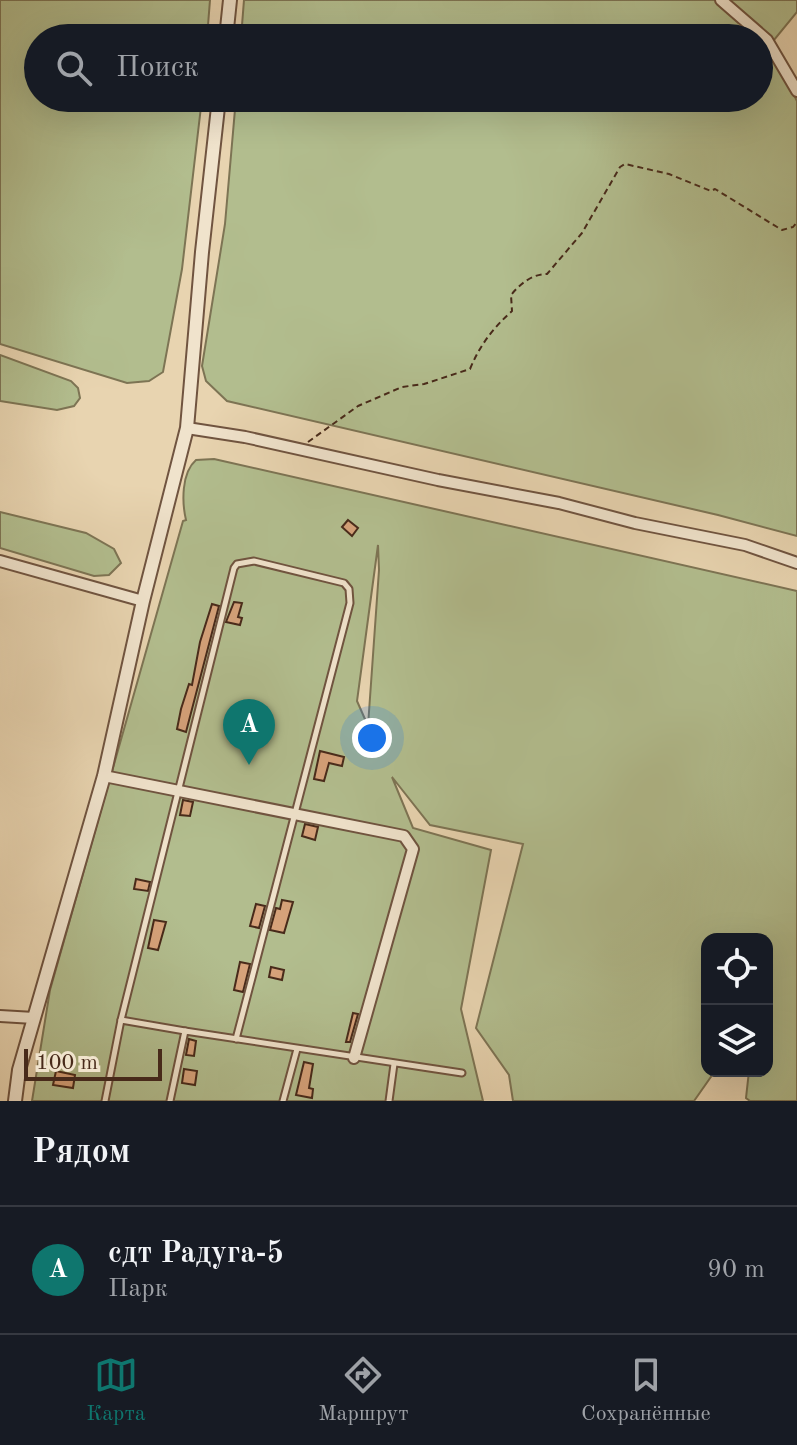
<!DOCTYPE html>
<html lang="ru">
<meta charset="utf-8">
<style>
body{margin:0;font-family:"Old Standard TT",serif;background:#20242c;color:#f1f3f6}
.controls{position:absolute;right:24px;bottom:24px;display:grid;overflow:hidden;border-radius:16px;box-shadow:0 8px 32px #0002}
.controls button{width:72px;height:72px;display:grid;place-items:center;padding:0;border:0;border-bottom:2px solid #363941;background:#171b24;color:#f1f3f6;font:40px sans-serif}
.scale{position:absolute;left:24px;bottom:20px;width:138px;box-sizing:border-box;padding-left:8px;border:4px solid #482a1a;border-top:0;font-size:22px;line-height:28px;white-space:nowrap;color:#482a1a;-webkit-text-stroke:6px #f0e3cc;paint-order:stroke}
.you{position:absolute;left:372px;top:738px;width:28px;height:28px;margin:-20px;border:6px solid #fff;border-radius:50%;background:#1a73e8;box-shadow:0 0 0 12px #1a73e833}
.badge{display:grid;place-items:center;width:52px;height:52px;border-radius:50%;background:#0f766e;color:#fff;font-size:26px;font-weight:700}
.pin{position:absolute;translate:-50% -66px;filter:drop-shadow(0 2px 4px #0008)}
.pin::after{content:'';position:absolute;top:42px;width:28px;height:24px;background:inherit;clip-path:polygon(0 0,100% 0,50% 100%)}
.list{margin:0;padding:0;list-style:none}
h2{display:flex;justify-content:space-between;align-items:center;height:104px;margin:0;padding:0 32px;font-size:34px}
h2 small{font-size:26px;font-weight:400;color:#9ea1a6}
.list li{display:grid;grid-template-columns:52px 1fr auto;gap:24px;align-items:center;box-sizing:border-box;height:128px;padding:0 32px;border-top:2px solid #363941}
.list b{display:block;font-size:30px;white-space:nowrap}
.list p{margin:0;font-size:26px;white-space:nowrap;color:#9ea1a6}
.list em{font-size:26px;font-style:normal;color:#9ea1a6}
.icon{flex:none;width:44px;height:44px;fill:none;stroke:currentColor;stroke-width:2;stroke-linecap:round;stroke-linejoin:round}
.map{position:relative;flex:none;width:797px;height:1101px;overflow:hidden}
.search{position:absolute;background:#171b24;box-shadow:0 8px 32px #0002;left:24px;right:24px;top:24px;height:88px;display:flex;align-items:center;gap:20px;box-sizing:border-box;padding:0 28px;border-radius:44px;color:#9ea1a6;font-size:30px}
.sheet{height:232px;background:#171b24}
nav{display:flex;justify-content:space-around;align-items:center;box-sizing:border-box;height:112px;border-top:2px solid #363941;background:#171b24;font-size:22px;color:#9ea1a6}
nav a{display:grid;justify-items:center;gap:4px}
nav .on{color:#0f766e}
.map>svg:first-child{display:block}
.green{fill:#b2bd8e;stroke:#7d7454;stroke-width:2;fill-rule:evenodd}
.building{fill:#d6a27a;stroke:#482a1a;stroke-width:2}
.lines{fill:none;stroke-linecap:round;stroke-linejoin:round}
.service-casing{stroke:#705440;stroke-width:9}
.minor-casing{stroke:#705440;stroke-width:14}
.tertiary-casing{stroke:#705440;stroke-width:16}
.path{stroke:#482a1a;stroke-width:2;stroke-dasharray:6 4;stroke-linecap:butt}
.service{stroke:#f0e3cc;stroke-width:5}
.minor{stroke:#f0e3cc;stroke-width:10}
.tertiary{stroke:#f0e3cc;stroke-width:12}
</style>
<div class="map">
<svg width="797" height="1101" viewBox="0 0 797 1101">
<rect width="100%" height="100%" fill="#e8d4b0"/>
<filter id="stains"><feTurbulence type="fractalNoise" baseFrequency=".0025" numOctaves="4"/><feColorMatrix values="0 0 0 0 .2 0 0 0 0 .09 0 0 0 0 .02 0 0 0 .5 -.17"/></filter>
<radialGradient id="worn" r=".72"><stop offset=".6" stop-color="#630" stop-opacity="0"/><stop offset="1" stop-color="#630" stop-opacity=".3"/></radialGradient>
<g class="green">
<path d="M0,0H210L207,38H38V98H202L182,269L163,372L149,381L127,383L0,344Z"/>
<path d="M244,0H797V12L760,57C781,59 788,83 797,101V536L718,515L227,401L206,381L202,366L225,224L236,98H759V38H241Z"/>
<path d="M0,355L71,381L78,388L80,398L74,406L57,410L0,401Z"/>
<path d="M214,459L797,591V1101H750L746,1098L749,1071H767V939H707V1071H715L694,1101H513L509,1075L476,1028L523,844L430,825L392,777L413,828L491,850L461,1009L483,1101H32L50,990L183,521L186,520C182,503 181,473 196,460ZM378,545L379,570L368,726L357,701Z"/>
<path d="M0,512L86,533L114,549L121,563L109,575L94,576L0,548Z"/>
</g>
<g class="building">
<path d="M348,520L358,528L352,536L342,527Z"/>
<path d="M234,602L242,603L238,617L242,618L240,625L226,622Z"/>
<path d="M212,604L219,606L186,732L177,729L181,709L189,684L192,685L200,642Z"/>
<path d="M320,751L344,757L342,766L329,763L324,781L314,779Z"/>
<path d="M183,800L193,802L190,816L180,815Z"/>
<path d="M305,824L318,827L315,840L302,836Z"/>
<path d="M136,879L150,882L148,891L134,889Z"/>
<path d="M282,900L293,902L284,933L270,930L276,908L280,909Z"/>
<path d="M256,904L265,906L259,928L250,926Z"/>
<path d="M154,920L166,922L158,950L148,948Z"/>
<path d="M240,962L250,964L243,992L234,990Z"/>
<path d="M271,967L284,970L282,980L269,977Z"/>
<path d="M353,1013L358,1014L350,1042H346Z"/>
<path d="M189,1039L196,1041L194,1056L186,1055Z"/>
<path d="M304,1062L313,1064L309,1088L313,1089L312,1098L296,1095Z"/>
<path d="M184,1069L197,1071L195,1085L182,1083Z"/>
<path d="M56,1071L75,1075L73,1088L53,1085Z"/>
</g>
<g class="lines">
<defs>
<g id="service">
<path d="M121,1020L185,1031"/>
<path d="M105,1101L121,1020L234,568L237,564L254,561L344,583L349,589L350,603L236,1039"/>
<path d="M170,1101L185,1031L462,1073"/>
<path d="M283,1101L297,1049"/>
<path d="M389,1101L394,1064"/>
</g>
<g id="minor">
<path d="M721,0L767,40L797,91"/>
<path d="M187,428L245,437L438,480L559,503L635,523L745,545L797,563"/>
<path d="M0,561L143,601"/>
<path d="M104,776L404,836L413,849L354,1058"/>
<path d="M0,1016L34,1018"/>
</g>
<g id="tertiary">
<path d="M226,38L230,0"/>
<path d="M15,1101L19,1070L104,776L143,601L187,428L202,252L219,98"/>
</g>
</defs>
<use href="#service" class="service-casing"/>
<use href="#minor" class="minor-casing"/>
<use href="#tertiary" class="tertiary-casing"/>
<path class="path" d="M308,442L358,406L402,387L424,384L470,369C480,345 493,328 512,311L511,295C520,284 532,274 547,274L582,233L620,167L625,164L669,174L711,191L715,189L782,230L793,227L797,222"/>
<use href="#service" class="service"/>
<use href="#minor" class="minor"/>
<use href="#tertiary" class="tertiary"/>
</g>
<rect width="100%" height="100%" filter="url(#stains)"/>
<rect width="100%" height="100%" fill="url(#worn)"/>
</svg>
<div class="controls">
<button><svg class="icon" aria-label="locate" viewBox="0 0 24 24"><circle cx="12" cy="12" r="6"/><path d="M12 2v4M12 18v4M2 12h4M18 12h4"/></svg></button>
<button><svg class="icon" aria-label="layers" viewBox="0 0 24 24"><path d="M12 4l9 5-9 5-9-5zM3 14l9 5 9-5"/></svg></button>
</div>
<div class="scale">100 m</div>
<div class="you"></div>
<div class="pin badge" style="left:249px;top:765px">A</div>
<div class="search"><svg class="icon" aria-label="search" viewBox="0 0 24 24"><circle cx="10" cy="10" r="6"/><path d="M15 15l6 6"/></svg>Поиск</div>
</div>
<section class="sheet">
<h2>Рядом<small></small></h2>
<ul class="list">
<li><span class="badge">A</span><div><b>сдт Радуга-5</b><p>Парк</p></div><em>90 m</em></li>
</ul>
</section>
<nav>
<a class="on"><svg class="icon" aria-label="map" viewBox="0 0 24 24"><path d="M3 6l6-2 6 2 6-2v14l-6 2-6-2-6 2zM9 4v14M15 6v14"/></svg>Карта</a>
<a><svg class="icon" aria-label="directions" viewBox="0 0 24 24"><path d="M12 3l9 9-9 9-9-9zM9 14v-3h6M13 9l2 2-2 2"/></svg>Маршрут</a>
<a><svg class="icon" aria-label="saved" viewBox="0 0 24 24"><path d="M7 4h10v16l-5-4-5 4z"/></svg>Сохранённые</a>
</nav>
